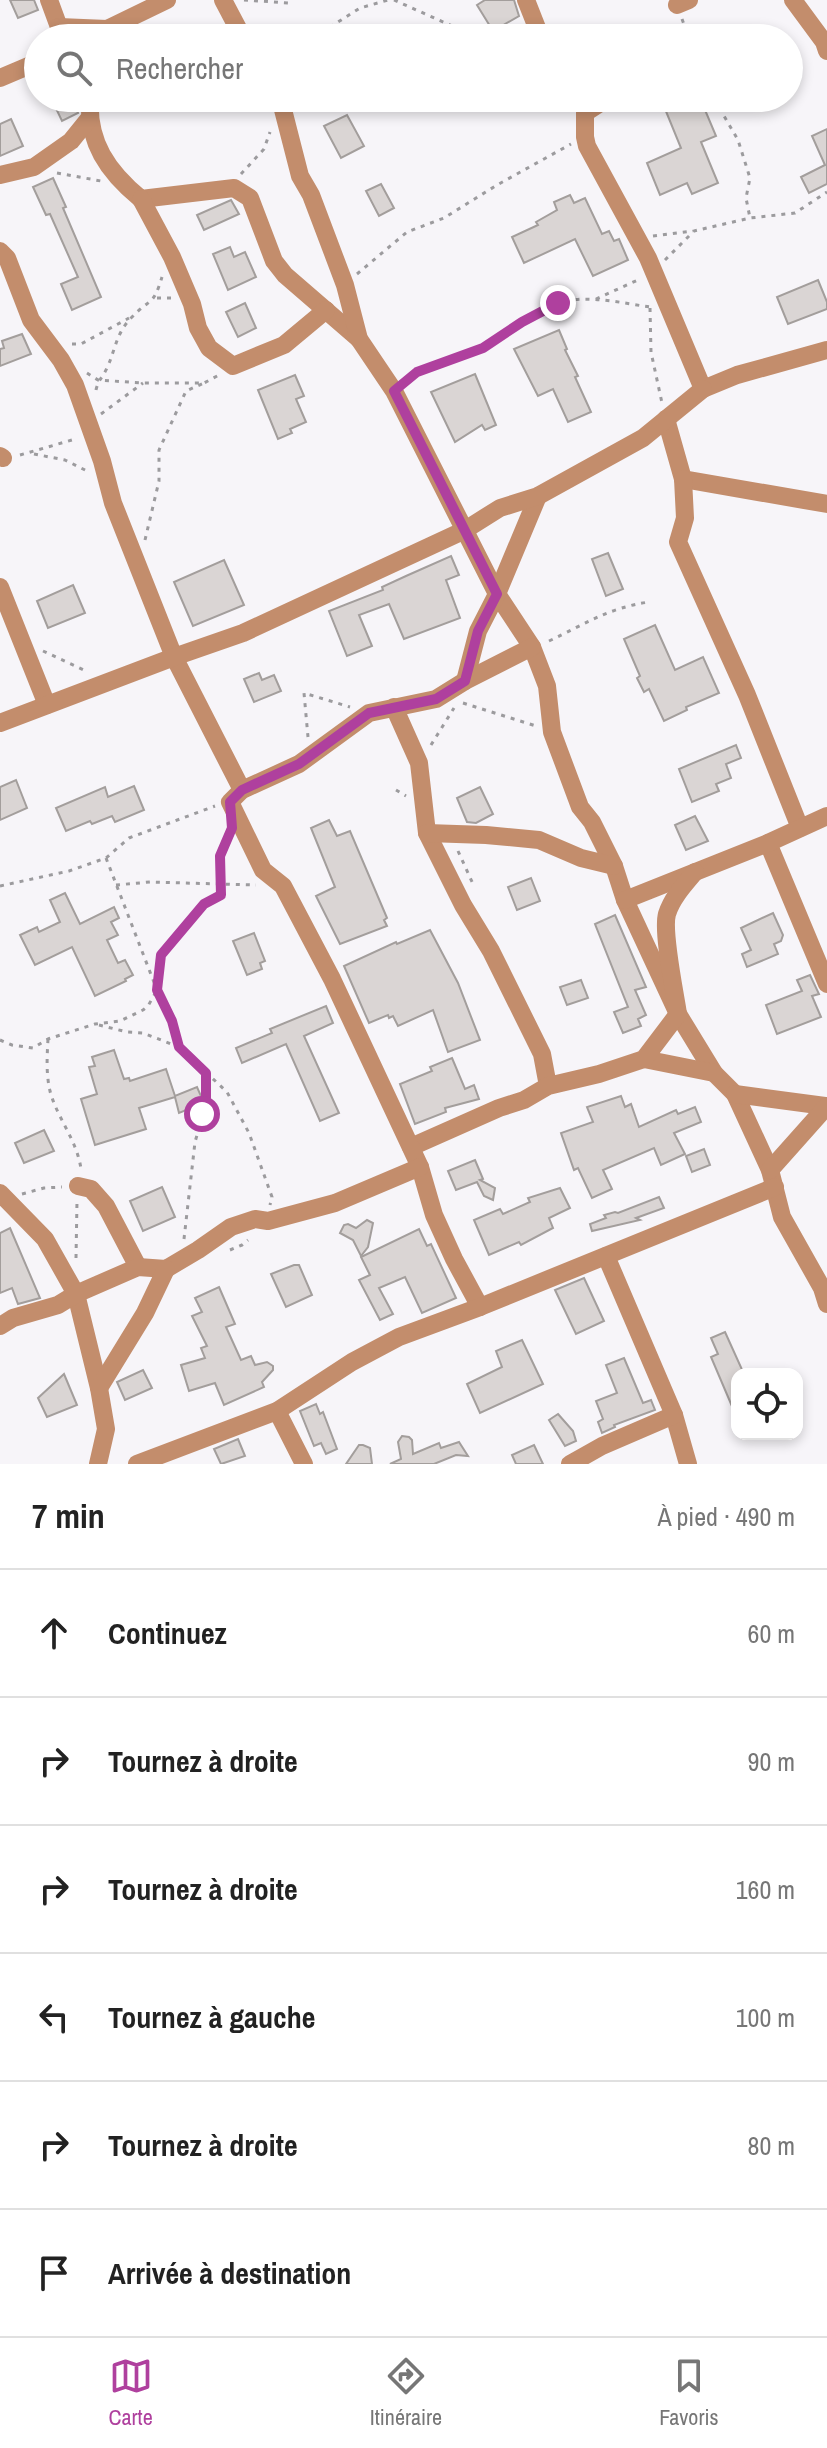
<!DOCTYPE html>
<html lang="fr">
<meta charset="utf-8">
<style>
body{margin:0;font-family:"Archivo Narrow",sans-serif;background:#f6f6f6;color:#222}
.controls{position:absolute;right:24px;bottom:24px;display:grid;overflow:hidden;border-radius:16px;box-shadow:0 4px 12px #0003}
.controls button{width:72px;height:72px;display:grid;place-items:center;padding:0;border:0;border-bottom:2px solid #e0e0e0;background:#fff;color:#222;font:40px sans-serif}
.stop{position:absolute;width:24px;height:24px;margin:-18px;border:6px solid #af409e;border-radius:50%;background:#fff}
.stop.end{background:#af409e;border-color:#fff;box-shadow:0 2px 8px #0008}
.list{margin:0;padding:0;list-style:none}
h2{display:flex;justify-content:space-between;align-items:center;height:104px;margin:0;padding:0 32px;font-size:34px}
h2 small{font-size:26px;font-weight:400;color:#767676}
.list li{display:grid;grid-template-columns:52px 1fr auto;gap:24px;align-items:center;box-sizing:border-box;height:128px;padding:0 32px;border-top:2px solid #e0e0e0}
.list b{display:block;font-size:30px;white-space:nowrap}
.list em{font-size:26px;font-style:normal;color:#767676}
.icon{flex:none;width:44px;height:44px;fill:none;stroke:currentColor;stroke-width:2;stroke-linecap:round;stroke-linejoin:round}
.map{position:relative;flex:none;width:827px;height:1464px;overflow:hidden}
.search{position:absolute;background:#fff;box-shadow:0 4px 12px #0003;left:24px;right:24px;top:24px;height:88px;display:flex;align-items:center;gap:20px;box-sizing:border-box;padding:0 28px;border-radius:44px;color:#767676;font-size:30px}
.sheet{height:872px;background:#fff}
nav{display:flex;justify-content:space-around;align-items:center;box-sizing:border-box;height:112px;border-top:2px solid #e0e0e0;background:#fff;font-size:22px;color:#767676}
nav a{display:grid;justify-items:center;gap:4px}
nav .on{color:#af409e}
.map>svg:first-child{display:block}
.building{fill:#dad5d4;stroke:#a39e9c;stroke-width:2}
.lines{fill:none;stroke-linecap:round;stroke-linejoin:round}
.path{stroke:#9c9b9e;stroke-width:3;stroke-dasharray:4 6;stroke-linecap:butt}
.minor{stroke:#c38d6c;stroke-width:18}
.route{stroke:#af409e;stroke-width:10}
</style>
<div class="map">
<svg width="827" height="1464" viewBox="0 0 827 1464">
<rect width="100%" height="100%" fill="#f7f5f9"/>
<g class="building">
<path d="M10,0H34L38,10L18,18Z"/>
<path d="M485,0H514L519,16L493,31L477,5Z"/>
<path d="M51,98H74L78,113L62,121Z"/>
<path d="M678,98H700L716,136L701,142L718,183L692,194L687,183L660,195L647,163L681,148L663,104Z"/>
<path d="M347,115L364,146L341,158L324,126Z"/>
<path d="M11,119L23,146L0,156V124Z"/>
<path d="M827,129V184L809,193L801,177L825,165L812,136Z"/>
<path d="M53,178L66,207L63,208L101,297L72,310L61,284L78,277L50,214L46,215L33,187Z"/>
<path d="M381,184L394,208L379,216L366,191Z"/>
<path d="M570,195L574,203L585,198L602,234L609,231L614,241L619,239L628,260L593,276L575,239L524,263L512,237L538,225L536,222L557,210L554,202Z"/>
<path d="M231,200L239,214L204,230L197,215Z"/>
<path d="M230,247L234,257L245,252L256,277L228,290L213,254Z"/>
<path d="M818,280L827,302V309L788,324L777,297Z"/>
<path d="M245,303L256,328L238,337L226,312Z"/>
<path d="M559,330L567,349L565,350L578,376L575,377L591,412L568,422L553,389L538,396L514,349Z"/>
<path d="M22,334L31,354L0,366V349L4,348L2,341Z"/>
<path d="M475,374L496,425L485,430L482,425L455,442L431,392Z"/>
<path d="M295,375L304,396L296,399L306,422L290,429L292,433L278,439L258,390Z"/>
<path d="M608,553L623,589L606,596L592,559Z"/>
<path d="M451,556L459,575L446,580L460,618L404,639L389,604L359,615L372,646L347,656L329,611L383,590L382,587L406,576Z"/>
<path d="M224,560L244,605L193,626L174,582Z"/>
<path d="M73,585L85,613L48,628L37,601Z"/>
<path d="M655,625L675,670L703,657L719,693L686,707L687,710L664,721L649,689L644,692L637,678L640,676L624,639Z"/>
<path d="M259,673L262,680L274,675L281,691L254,702L244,679Z"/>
<path d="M736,745L741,758L726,764L731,778L716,784L719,791L692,802L679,769Z"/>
<path d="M16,780L27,808L0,820V787Z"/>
<path d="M134,786L144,810L115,822L112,816L92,824L90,821L66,831L56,808L105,787L108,797Z"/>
<path d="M480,787L493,814L476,823L467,822L457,798Z"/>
<path d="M695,816L708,841L686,850L675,825Z"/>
<path d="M329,820L337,836L350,831L387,918L384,920L387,926L340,944L316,896L335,887L311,828Z"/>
<path d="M531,878L540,901L517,910L508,887Z"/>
<path d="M65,893L80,924L114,907L119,918L111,922L118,935L107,940L118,963L125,960L133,975L125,979L126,981L95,996L72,947L35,965L20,935L37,927L39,932L60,922L50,900Z"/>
<path d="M773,913L783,935L781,941L774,944L778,954L747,967L742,954L751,950L741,928Z"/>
<path d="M615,915L646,987L635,990L646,1015L638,1019L641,1026L623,1033L614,1012L628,1007L595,924Z"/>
<path d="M430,930L458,983L480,1040L448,1052L433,1010L398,1026L393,1016L389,1018L388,1015L369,1023L344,966L396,942L397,944Z"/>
<path d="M254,933L265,961L260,963L262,969L247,975L233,941Z"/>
<path d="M810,975L819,994L812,996L821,1017L777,1034L766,1005L802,991L797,980Z"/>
<path d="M581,980L588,998L567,1005L560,987Z"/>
<path d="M326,1006L333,1023L304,1036L339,1113L320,1121L286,1044L242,1063L236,1048L272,1033L270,1029Z"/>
<path d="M114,1050L124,1079L129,1078L130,1081L166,1069L175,1096L197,1087L204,1103L179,1113L175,1097L139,1108L146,1129L95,1145L81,1099L97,1094L89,1067L95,1066L92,1057Z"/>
<path d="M452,1058L465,1089L474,1085L479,1099L445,1108L446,1112L415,1124L400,1084L432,1071L430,1067Z"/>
<path d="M621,1096L625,1107L631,1104L639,1127L676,1110L678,1114L695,1107L701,1122L674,1133L685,1154L661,1165L654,1148L603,1170L612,1189L592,1198L578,1168L574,1170L561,1133L593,1122L587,1107Z"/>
<path d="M44,1130L54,1151L24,1163L15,1143Z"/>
<path d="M704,1149L710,1165L692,1172L686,1156Z"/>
<path d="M475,1160L483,1179L480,1180L495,1188L493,1200L484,1196L477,1182L456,1190L448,1171Z"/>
<path d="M162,1187L175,1217L143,1231L130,1201Z"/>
<path d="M560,1188L570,1208L549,1218L553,1228L521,1245L519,1242L489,1255L474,1220L500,1209L503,1214L530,1202L528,1198Z"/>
<path d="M659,1197L664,1208L636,1218L640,1220L592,1231L590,1224L606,1218L604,1215L615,1212L618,1213Z"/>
<path d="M367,1220L373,1223L368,1247L361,1256L353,1240L340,1233L344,1225L348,1224L356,1228Z"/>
<path d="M10,1228L40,1298L18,1304L12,1288L0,1293V1233Z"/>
<path d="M419,1229L427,1246L431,1244L456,1298L422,1313L405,1277L379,1288L393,1314L380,1320L359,1280L370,1275L361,1257Z"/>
<path d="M294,1265H299L312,1295L286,1307L271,1274Z"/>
<path d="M584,1278L604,1321L576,1334L555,1290Z"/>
<path d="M219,1287L235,1324L226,1327L241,1360L251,1356L255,1365L267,1362L273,1366V1370L262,1382L264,1387L224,1405L215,1383L189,1391L181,1365L205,1358L201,1348L207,1346L192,1316L202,1312L195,1298Z"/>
<path d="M725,1332L744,1374H737V1418L711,1357L718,1354L711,1338Z"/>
<path d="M522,1340L543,1384L480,1413L467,1384L502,1367L496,1351Z"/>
<path d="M624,1358L643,1403L651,1400L655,1410L614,1425L615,1427L602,1433L598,1422L603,1419L596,1401L617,1393L606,1365Z"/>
<path d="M143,1370L152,1388L125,1400L117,1382Z"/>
<path d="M64,1374L77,1405L47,1417L38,1398Z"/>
<path d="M316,1404L320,1414L323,1412L337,1449L326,1454L321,1443L314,1446L300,1411Z"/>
<path d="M558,1414L573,1431L576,1441L565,1446L549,1420Z"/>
<path d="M402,1436L409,1437L412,1440L413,1454L439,1443L441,1448L459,1442L468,1456L456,1455L434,1464H390L401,1459L398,1442Z"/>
<path d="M238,1439L245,1456L221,1464L214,1449Z"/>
<path d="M359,1445H363L370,1448L372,1464H346Z"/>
<path d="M534,1445L543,1464H516L512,1455Z"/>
</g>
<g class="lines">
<g class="path">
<path d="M244,0L289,3"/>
<path d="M394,0L479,38"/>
<path d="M682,19L689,38"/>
<path d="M313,38L360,8L388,0"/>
<path d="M674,38L683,24"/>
<path d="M717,98L724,116L738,140L750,178L746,198L750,218"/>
<path d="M57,173L101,181"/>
<path d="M241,174L264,149L270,132"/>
<path d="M653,236L693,231"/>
<path d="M665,260L694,231L750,218L795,213L827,192"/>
<path d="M357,274L407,232L444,218L497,185L571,144"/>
<path d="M157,298H173"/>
<path d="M596,299L640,279"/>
<path d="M650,308L651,352L662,403"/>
<path d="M72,344H81L129,318"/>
<path d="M87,373L98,380L143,383H204L219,375"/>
<path d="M406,381C429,362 460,361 485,348C509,334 531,311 558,303C587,294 621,303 650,307"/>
<path d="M96,390C98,380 103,377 107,368C116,348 116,333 132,317C151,297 153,307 162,277"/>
<path d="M101,414L143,383"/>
<path d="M34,454L65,460L87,471"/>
<path d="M20,455L72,440L76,436"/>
<path d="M145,540L159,481V450L186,391L204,383"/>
<path d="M549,641C585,624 608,608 649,602"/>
<path d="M43,651L86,671"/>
<path d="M463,703L536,726"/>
<path d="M308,737L304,693L350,707"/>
<path d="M431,745L454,708"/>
<path d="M396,790L406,796"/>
<path d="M458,851L473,884"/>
<path d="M106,858L157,990L172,1021L179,1047"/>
<path d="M116,885L150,882L256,885"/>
<path d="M0,886L69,871L106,858L129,838L215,806"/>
<path d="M99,1025L127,1032L143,1033L179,1047L227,1092L249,1133L272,1197L270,1205"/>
<path d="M48,1039C47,1057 46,1074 50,1091C57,1118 77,1140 81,1169"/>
<path d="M0,1040L12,1045L33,1048L48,1039L95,1024L120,1021L143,1010L148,1006L157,990L161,955L204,904L221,895L220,856L227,838"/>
<path d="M22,1194L44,1188L62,1187"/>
<path d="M184,1239L195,1142L206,1104V1073"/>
<path d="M230,1250L242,1245L248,1240"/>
<path d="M76,1258L77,1201"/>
</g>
<g class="minor">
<path d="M49,0L63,38"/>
<path d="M223,0L243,38"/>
<path d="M526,0L541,38"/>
<path d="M793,0L824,42L827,51"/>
<path d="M677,5L689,0"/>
<path d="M59,27L107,29L167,0"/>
<path d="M0,78L33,64L38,60"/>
<path d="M90,98C87,142 108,172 141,199L234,188L250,198L274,261L285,275L359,339"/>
<path d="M280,98L300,176L311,195L345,285L359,339L394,391L497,594L532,647L547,686L552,732L580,807L592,822L614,866L625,900L678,1014L714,1073L735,1094L770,1170L782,1217L822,1288L827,1304"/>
<path d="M608,98L585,113V137L587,146L648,258L703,389L737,375L827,350"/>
<path d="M0,175L34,167L71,141L88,120"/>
<path d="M141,199L172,257L192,304L198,328L209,348L233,366L284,345L326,310"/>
<path d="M0,251L7,258L31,320L61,360L75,385L102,461L113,503L174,657L242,790"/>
<path d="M666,419L683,479L827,504"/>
<path d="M0,456L3,458"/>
<path d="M683,479L685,518L678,542L747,695L800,828"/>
<path d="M0,587L47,705"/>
<path d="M465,681L478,631L497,594L538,496"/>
<path d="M394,707L419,763L427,833L463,905L491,951L542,1054L548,1086"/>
<path d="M0,723L174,657L243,633L465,530L500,508L538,496L643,438L703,389"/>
<path d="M427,833L486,835L539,840L581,858L614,866"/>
<path d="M768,843L827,984"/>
<path d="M625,900L768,843L827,816"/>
<path d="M644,1059L714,1073"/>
<path d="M735,1094L825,1106"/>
<path d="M411,1147L499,1108L524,1100L548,1086L599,1074L644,1059L678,1014C675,993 662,932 667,914C672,898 684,885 695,872"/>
<path d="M770,1170L827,1106"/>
<path d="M78,1186L91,1189L106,1206L138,1267"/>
<path d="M0,1193L45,1239L76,1294L99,1388L106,1429L98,1464"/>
<path d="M606,1256L674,1415L688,1464"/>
<path d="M480,1307L454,1259L434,1215L420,1167L332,979L283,886L263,870L230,802L242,790L299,764L369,713L436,699L465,681L532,647"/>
<path d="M0,1326L13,1318L58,1305L76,1294L138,1267L166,1269L198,1250L231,1227L255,1219L268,1221L335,1203L420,1167"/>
<path d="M99,1388L145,1313L166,1269"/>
<path d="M277,1411L304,1464"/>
<path d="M137,1464L277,1411L352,1362L399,1337L480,1307L775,1187"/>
<path d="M570,1464L602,1446L674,1415"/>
</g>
</g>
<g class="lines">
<path class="route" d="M202,1114L206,1104V1073L179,1047L172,1021L157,990L161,955L204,904L221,895L220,856L232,828L230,802L242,790L299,764L369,713L436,699L465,681L478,631L497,594L394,391L417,372L483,348L522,322L558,303"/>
</g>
</svg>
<div class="controls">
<button><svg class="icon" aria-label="locate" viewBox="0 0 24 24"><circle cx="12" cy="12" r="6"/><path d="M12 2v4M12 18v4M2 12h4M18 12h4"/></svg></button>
</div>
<div class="stop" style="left:202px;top:1114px"></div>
<div class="stop end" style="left:558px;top:303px"></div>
<div class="search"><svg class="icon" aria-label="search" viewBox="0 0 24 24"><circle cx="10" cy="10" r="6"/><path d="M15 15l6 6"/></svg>Rechercher</div>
</div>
<section class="sheet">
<h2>7 min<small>À pied · 490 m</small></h2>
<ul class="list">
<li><svg class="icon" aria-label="ahead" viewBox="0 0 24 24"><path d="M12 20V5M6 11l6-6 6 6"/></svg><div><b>Continuez</b></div><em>60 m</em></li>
<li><svg class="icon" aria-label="right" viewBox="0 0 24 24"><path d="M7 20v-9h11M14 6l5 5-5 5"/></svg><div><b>Tournez à droite</b></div><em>90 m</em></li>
<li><svg class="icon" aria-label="right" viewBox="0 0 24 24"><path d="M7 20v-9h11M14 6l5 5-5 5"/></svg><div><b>Tournez à droite</b></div><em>160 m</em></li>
<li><svg class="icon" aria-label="left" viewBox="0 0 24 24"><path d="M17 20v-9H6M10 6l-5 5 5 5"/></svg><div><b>Tournez à gauche</b></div><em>100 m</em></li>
<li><svg class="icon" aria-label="right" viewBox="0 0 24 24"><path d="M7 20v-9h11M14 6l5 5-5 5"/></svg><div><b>Tournez à droite</b></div><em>80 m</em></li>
<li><svg class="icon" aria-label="arrive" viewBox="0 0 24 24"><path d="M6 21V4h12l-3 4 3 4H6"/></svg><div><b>Arrivée à destination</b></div></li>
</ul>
</section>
<nav>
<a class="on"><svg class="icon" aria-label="map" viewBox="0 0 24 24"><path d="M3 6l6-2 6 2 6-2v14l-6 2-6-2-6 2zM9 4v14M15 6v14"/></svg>Carte</a>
<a><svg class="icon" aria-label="directions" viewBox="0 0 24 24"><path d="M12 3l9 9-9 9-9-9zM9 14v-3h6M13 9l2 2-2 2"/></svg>Itinéraire</a>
<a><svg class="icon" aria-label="saved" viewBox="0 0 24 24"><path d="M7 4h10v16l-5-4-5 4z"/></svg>Favoris</a>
</nav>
